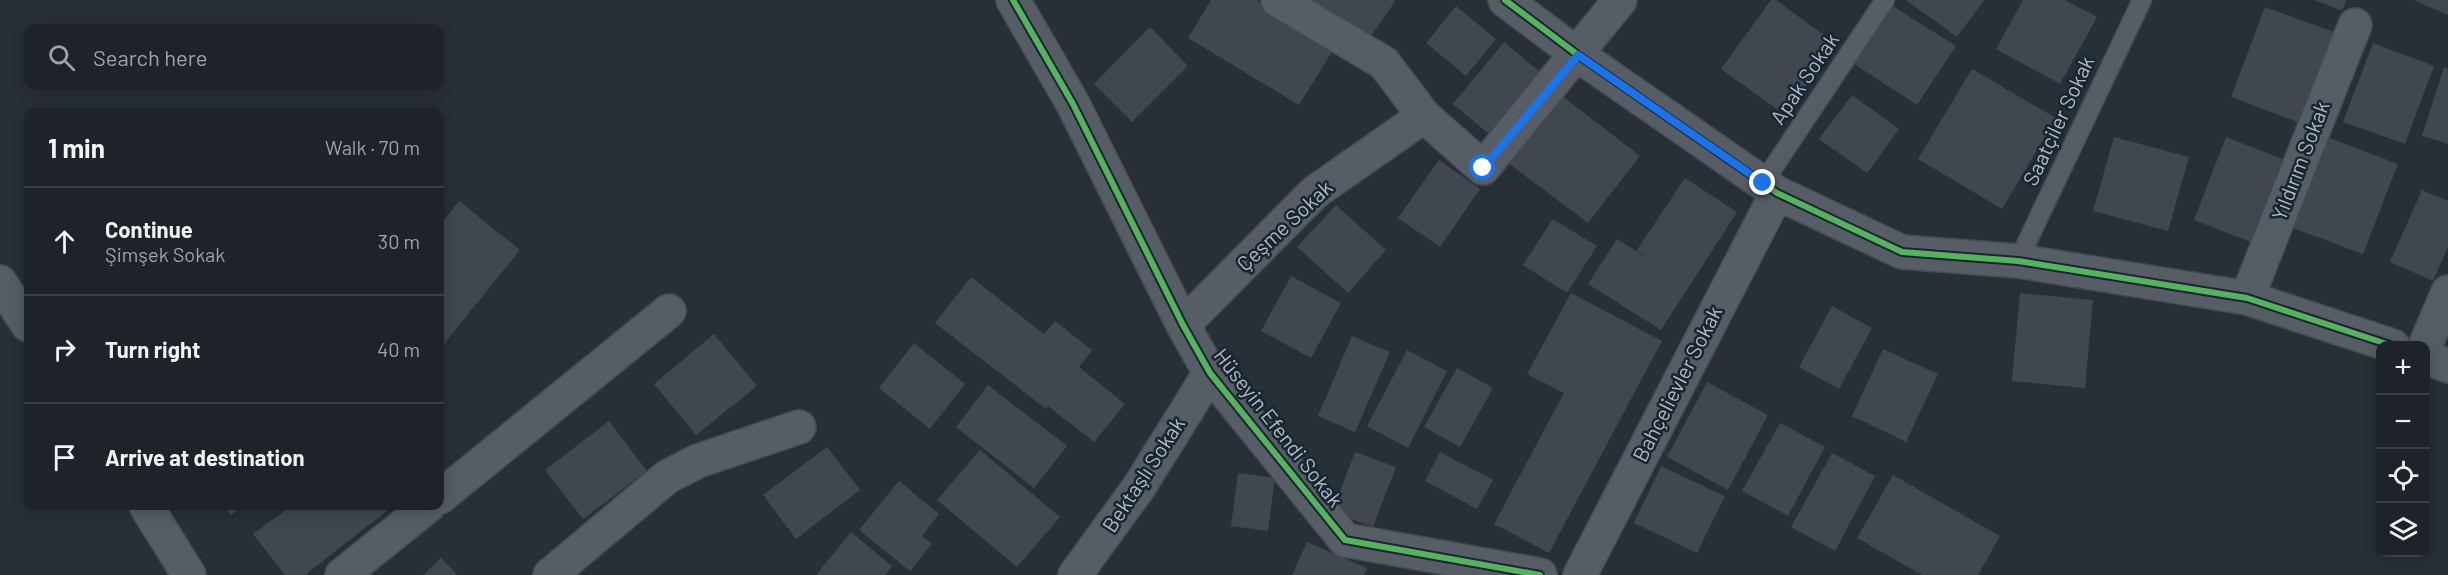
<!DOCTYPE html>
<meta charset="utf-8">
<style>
body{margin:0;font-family:Barlow,sans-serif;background:#2a2f35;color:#f1f3f6}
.controls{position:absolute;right:18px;bottom:18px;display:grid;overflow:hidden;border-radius:12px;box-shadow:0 3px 15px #0003}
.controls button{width:54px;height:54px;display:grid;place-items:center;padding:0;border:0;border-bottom:2px solid #3b4046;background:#1d2329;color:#f1f3f6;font:30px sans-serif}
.stop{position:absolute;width:18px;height:18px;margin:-14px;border:4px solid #1a73e8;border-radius:50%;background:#fff}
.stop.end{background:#1a73e8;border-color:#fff;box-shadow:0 2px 6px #0008}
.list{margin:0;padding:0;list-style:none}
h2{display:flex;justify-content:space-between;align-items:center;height:78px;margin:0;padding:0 24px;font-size:26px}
h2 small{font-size:20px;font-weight:400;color:#a0a4a8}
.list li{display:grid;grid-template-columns:39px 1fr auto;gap:18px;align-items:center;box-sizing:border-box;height:108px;padding:0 24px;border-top:2px solid #3b4046}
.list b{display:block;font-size:22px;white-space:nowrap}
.list p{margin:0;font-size:20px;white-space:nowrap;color:#a0a4a8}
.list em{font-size:20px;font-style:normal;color:#a0a4a8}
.icon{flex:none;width:33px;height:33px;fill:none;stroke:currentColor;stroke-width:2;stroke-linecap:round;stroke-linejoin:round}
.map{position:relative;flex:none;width:2448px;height:575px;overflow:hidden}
.search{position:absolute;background:#1d2329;box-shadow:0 3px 15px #0003;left:24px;top:24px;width:420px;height:66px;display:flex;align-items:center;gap:15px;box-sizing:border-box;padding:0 21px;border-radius:12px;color:#a0a4a8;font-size:22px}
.panel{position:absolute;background:#1d2329;box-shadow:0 3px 15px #0003;left:24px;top:108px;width:420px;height:402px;border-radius:12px}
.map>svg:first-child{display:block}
.building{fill:#40474e}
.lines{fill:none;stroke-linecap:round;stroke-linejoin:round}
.service-casing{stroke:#454b52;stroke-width:21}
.minor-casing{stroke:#454b52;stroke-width:36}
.tertiary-casing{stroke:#454b52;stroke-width:36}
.service{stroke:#575d65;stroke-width:18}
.minor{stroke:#575d65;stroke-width:33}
.tertiary{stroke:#575d65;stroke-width:33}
.cycleway-casing{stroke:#1a2532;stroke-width:10}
.cycleway{stroke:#56b35d;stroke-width:6}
.route{stroke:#1a73e8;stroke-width:8}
.labels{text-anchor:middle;stroke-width:5;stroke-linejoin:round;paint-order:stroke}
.street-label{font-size:21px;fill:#b0bac9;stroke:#1a2532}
</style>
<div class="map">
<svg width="2448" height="575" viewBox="0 0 2448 575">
<rect width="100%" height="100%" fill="#272f37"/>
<g class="building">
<path d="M1211,0H1257L1335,47L1299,105L1188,38Z"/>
<path d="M1300,0H1396L1365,45Z"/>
<path d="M1771,0H1776L1836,44L1785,115L1721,69Z"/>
<path d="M1906,0H1984L1957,37Z"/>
<path d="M2023,0H2065L2097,17L2060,84L1996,49Z"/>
<path d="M2315,0H2346L2342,11Z"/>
<path d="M2413,0H2448V15Z"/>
<path d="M1456,6L1496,39L1466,76L1426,43Z"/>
<path d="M1893,6L1956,46L1917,105L1854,64Z"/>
<path d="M2265,7L2334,32L2300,123L2231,97Z"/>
<path d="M1150,27L1188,66L1132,122L1094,84Z"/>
<path d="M1504,42L1540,72L1489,134L1453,104Z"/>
<path d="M2373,43L2434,66L2405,144L2343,122Z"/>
<path d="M2444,67L2448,69V144L2422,136Z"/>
<path d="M1972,69L2056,118L2002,209L1918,159Z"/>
<path d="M1561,95L1640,156L1588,223L1508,163Z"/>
<path d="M1852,95L1899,129L1867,173L1819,139Z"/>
<path d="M2114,137L2189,157L2168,231L2093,211Z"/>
<path d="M2226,137L2290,162L2258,245L2194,220Z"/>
<path d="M2327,137L2398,164L2363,254L2293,228Z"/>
<path d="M1439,160L1480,189L1440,247L1398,218Z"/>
<path d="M1685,178L1737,212L1661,330L1588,284L1617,239L1649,259L1637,250Z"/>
<path d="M2422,190L2448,201V247L2433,281L2390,262Z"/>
<path d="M459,201L520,250L443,345L440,342V225Z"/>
<path d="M1336,205L1386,250L1348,293L1297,247Z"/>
<path d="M1553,219L1597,246L1567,293L1523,265Z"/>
<path d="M1291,276L1341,303L1311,358L1261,331Z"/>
<path d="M971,277L1044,334L1055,321L1092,350L1079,367L1125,404L1094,442L1048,406L1046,409L935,323Z"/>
<path d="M1571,293L1662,341L1549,553L1494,524L1564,393L1527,374Z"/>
<path d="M2020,293L2093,300L2085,388L2012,381Z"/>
<path d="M1832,306L1872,328L1839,389L1799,367Z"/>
<path d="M714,334L757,386L696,435L654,384Z"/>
<path d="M1352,336L1390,352L1355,432L1318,416Z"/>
<path d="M914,343L965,384L930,429L879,388Z"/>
<path d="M1883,349L1938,374L1906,442L1852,416Z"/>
<path d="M1407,350L1447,371L1408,448L1367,426Z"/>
<path d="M1457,368L1493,388L1460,447L1424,427Z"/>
<path d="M1707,382L1768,415L1728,490L1667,457Z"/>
<path d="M988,385L1067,446L1034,488L956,427Z"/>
<path d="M609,421L647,471L583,519L545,470Z"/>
<path d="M1780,423L1825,447L1788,516L1742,491Z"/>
<path d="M827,447L860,490L796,539L763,495Z"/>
<path d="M980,450L1060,517L1017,567L937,500Z"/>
<path d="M1355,452L1396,467L1373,527L1332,512Z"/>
<path d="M1440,452L1493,480L1477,509L1425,481Z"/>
<path d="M1832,453L1875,476L1835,551L1791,527Z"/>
<path d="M1661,466L1725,496L1697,553L1634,523Z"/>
<path d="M1238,473L1275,478L1268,531L1231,526Z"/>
<path d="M1893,475L2000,536L1978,575H1922L1857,538Z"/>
<path d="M899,481L939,514L922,536L932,544L910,571L859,530Z"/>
<path d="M223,506H243L231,515Z"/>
<path d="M291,506H393L305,575H285L253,534Z"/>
<path d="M851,532L892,566L885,575H816Z"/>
<path d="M1307,542L1367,568L1364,575H1292Z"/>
<path d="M441,558L457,575H423Z"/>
</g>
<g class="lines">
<defs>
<g id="service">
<path d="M1763,183L1885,0"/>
<path d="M2018,261L2142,0"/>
</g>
<g id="minor">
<path d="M1013,0L1073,104L1183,325L1210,373L1345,540L1540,575"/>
<path d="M1278,0L1384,63L1424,116L1483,168L1620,0"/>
<path d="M2247,298L2355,25"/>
<path d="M1183,325L1315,192L1424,116"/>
<path d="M2425,346L2448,292"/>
<path d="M440,497L669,311"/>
<path d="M342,575L428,506"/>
<path d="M550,575L667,477L698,461L799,427"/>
<path d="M1075,575L1139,487L1210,373"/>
<path d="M1580,575L1777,193"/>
</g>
<g id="tertiary">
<path d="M1505,0L1578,55L1777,193L1902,252L2018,261L2247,298L2393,346"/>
<path d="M0,282L28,325"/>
<path d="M2426,357L2448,366"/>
<path d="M146,506L189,575"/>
</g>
</defs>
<use href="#service" class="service-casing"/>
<use href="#minor" class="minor-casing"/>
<use href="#tertiary" class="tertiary-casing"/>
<use href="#service" class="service"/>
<use href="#minor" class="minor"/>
<use href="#tertiary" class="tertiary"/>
<defs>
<g id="cycleway">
<path d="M1013,0L1073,104L1183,325L1210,373L1345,540L1540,575"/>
<path d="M1505,0L1578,55L1777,193L1902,252L2018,261L2247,298L2393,346"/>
</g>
</defs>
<use href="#cycleway" class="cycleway-casing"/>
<use href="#cycleway" class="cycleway"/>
</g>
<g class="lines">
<path class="route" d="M1483,168L1578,55L1763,183"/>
</g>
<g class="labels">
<g class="street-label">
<text transform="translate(1805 79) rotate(-56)" y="7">Apak Sokak</text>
<text transform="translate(2059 121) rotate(-65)" y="7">Saatçiler Sokak</text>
<text transform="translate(2301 161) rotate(-69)" y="7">Yıldırım Sokak</text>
<text transform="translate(1285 226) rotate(-43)" y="7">Çeşme Sokak</text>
<text transform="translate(1678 384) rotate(-63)" y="7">Bahçelievler Sokak</text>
<text transform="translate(1278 428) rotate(52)" y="7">Hüseyin Efendi Sokak</text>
<text transform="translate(1144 475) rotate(-57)" y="7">Bektaşlı Sokak</text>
</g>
</g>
</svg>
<div class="controls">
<button>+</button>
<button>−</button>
<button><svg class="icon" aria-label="locate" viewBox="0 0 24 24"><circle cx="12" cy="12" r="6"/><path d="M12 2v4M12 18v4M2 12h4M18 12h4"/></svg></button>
<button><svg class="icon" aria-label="layers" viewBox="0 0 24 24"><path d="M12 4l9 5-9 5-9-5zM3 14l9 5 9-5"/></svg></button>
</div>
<div class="stop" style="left:1483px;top:168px"></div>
<div class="stop end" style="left:1763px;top:183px"></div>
<div class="search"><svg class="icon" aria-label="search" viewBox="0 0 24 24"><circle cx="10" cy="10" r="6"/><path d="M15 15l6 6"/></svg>Search here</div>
<section class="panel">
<h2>1 min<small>Walk · 70 m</small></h2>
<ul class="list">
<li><svg class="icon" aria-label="ahead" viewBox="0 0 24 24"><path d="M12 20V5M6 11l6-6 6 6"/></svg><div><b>Continue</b><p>Şimşek Sokak</p></div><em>30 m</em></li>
<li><svg class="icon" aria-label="right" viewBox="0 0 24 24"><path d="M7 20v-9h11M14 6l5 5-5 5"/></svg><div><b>Turn right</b></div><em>40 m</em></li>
<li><svg class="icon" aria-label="arrive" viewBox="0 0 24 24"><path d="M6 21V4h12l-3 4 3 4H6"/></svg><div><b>Arrive at destination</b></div></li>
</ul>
</section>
</div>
